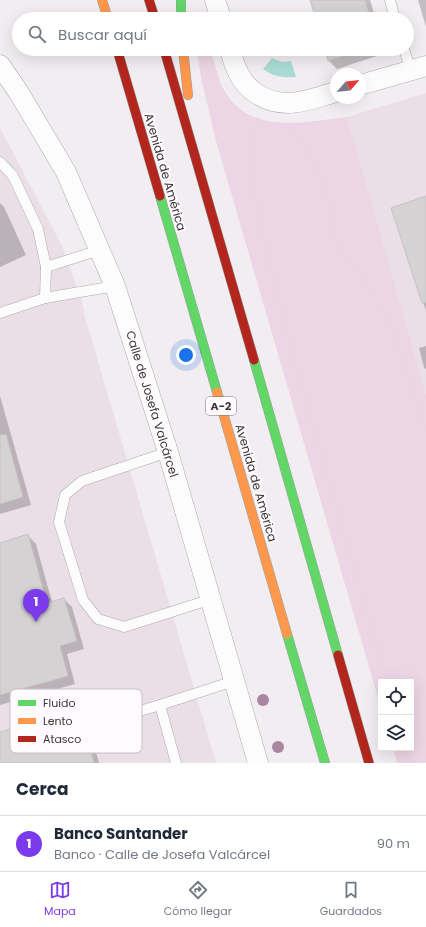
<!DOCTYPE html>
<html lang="es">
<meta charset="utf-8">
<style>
body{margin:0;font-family:Poppins,sans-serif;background:#f6f6f7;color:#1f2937}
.controls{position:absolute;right:12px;bottom:12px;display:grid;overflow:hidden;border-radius:0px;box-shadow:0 4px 16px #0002}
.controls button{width:36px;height:36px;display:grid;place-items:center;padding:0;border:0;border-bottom:1px solid #e0e1e3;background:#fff;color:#1f2937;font:20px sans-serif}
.compass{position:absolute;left:330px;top:68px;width:36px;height:36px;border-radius:50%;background:#fff;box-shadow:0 4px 16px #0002;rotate:62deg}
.you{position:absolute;left:186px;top:355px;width:14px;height:14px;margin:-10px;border:3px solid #fff;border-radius:50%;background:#1a73e8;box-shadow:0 0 0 6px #1a73e833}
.badge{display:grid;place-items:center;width:26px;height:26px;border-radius:50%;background:#7c3aed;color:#fff;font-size:13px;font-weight:700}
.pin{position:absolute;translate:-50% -33px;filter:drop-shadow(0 1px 2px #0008)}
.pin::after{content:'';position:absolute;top:21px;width:14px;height:12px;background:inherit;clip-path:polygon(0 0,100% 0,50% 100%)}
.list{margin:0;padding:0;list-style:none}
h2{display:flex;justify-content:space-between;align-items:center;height:52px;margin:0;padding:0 16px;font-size:17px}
h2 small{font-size:13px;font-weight:400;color:#747a83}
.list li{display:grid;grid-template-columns:26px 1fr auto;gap:12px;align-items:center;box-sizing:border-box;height:56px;padding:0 16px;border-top:1px solid #e0e1e3}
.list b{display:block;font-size:15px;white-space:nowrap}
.list p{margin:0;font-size:13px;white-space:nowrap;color:#747a83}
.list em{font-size:13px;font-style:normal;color:#747a83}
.icon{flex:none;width:22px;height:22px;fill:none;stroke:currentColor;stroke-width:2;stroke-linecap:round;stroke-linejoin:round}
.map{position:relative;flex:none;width:426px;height:763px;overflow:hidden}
.search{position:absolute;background:#fff;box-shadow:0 4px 16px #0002;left:12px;right:12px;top:12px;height:44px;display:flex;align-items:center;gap:10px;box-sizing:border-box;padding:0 14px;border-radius:22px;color:#747a83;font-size:15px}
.sheet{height:108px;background:#fff}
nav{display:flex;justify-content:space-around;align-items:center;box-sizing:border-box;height:56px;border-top:1px solid #e0e1e3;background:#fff;font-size:11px;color:#747a83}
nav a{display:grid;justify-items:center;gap:2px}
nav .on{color:#7c3aed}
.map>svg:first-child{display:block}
.built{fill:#eadfe6}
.green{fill:#ecd5e4}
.water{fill:#aadcd4}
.shadow{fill:#0003}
.building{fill:#d5d2d4;stroke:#c5c2c4}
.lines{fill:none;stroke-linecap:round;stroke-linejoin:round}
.lane-casing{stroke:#adaaac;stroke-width:11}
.street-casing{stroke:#adaaac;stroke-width:21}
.fast-casing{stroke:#93a09f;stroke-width:10}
.slow-casing{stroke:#93a09f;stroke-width:10}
.jam-casing{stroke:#93a09f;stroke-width:10}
.path{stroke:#dcdadc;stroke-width:2.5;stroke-dasharray:1 3;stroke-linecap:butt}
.lane{stroke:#fdfcfd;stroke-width:10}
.street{stroke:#fdfcfd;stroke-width:20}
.fast{stroke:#63d668;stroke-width:9}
.slow{stroke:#ff974d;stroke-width:9}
.jam{stroke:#b3261e;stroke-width:9}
.tree{fill:#a9859f}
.labels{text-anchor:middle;stroke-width:4;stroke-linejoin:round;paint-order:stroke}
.shield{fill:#fffafd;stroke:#757274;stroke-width:1}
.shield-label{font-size:11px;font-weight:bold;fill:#3a3739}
.street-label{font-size:12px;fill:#3a3739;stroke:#fffafd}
.key{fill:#fffafd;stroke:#c4c0c2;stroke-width:1}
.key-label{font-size:11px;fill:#3a3739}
</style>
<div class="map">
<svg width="426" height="763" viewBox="0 0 426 763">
<rect width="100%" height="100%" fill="#f2edf0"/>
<g class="built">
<path d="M426,93V394L347,117Z"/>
<path d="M0,128L63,248L82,302L85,317L216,763H0Z"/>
</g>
<path class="green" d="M197,49H210C214,61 217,73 221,84C245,137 302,122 347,117L426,394V763H397L393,748H411V682H381V708L216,141L201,78Z"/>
<path class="water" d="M272,58L282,62L291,61L296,77C283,78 274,77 263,69Z"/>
<g class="shadow">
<path d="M312,0H370L376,19H317Z"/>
<path d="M418,0H426V27Z"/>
<path d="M326,49H385L386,53L337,69L329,61Z"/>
<path d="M426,197V311L392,208Z"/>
<path d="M0,203L4,207L26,255L0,267Z"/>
<path d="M426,346V370L424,367L419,348Z"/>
<path d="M0,396L31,505L0,514Z"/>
<path d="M28,536L36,544L52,602L64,599L72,607L84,649L67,654L75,684L0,705V544Z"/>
<path d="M79,711L87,719L99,763H0V733Z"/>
</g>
<g class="building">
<path d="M310,0H365L371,19H316Z"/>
<path d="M325,49H367L328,61Z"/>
<path d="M426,196V302L422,303L391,208Z"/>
<path d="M6,434L23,497L0,504V435Z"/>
<path d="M28,534L47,603L64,598L77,641L60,646L68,676L0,695V543Z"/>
<path d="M79,709L94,763H0V732Z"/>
</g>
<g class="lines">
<defs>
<g id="lane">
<path d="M390,0L395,19"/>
<path d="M404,49L411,71"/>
<path d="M0,162L13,176L38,229L46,267L45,298L0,313"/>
<path d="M46,267L100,250"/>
<path d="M45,298L115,286"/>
<path d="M168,452L82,481L65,495L59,522L83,600L98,619L124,627L212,599"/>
<path d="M93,725L160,705"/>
<path d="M176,763L160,705L234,681"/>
</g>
<g id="street">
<path d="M215,0L221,19"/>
<path d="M230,49C232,57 234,65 238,72C246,91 267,103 288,103C304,103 321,96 336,92"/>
<path d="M0,65L19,93L66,172L115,286L168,452L258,763"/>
<path d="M360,85L426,66"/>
</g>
<g id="fast">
<path d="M181,0V19"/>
<path d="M160,196L217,392"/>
<path d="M254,360L338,655"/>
<path d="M287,634L325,763"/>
</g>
<g id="slow">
<path d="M102,0L108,19"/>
<path d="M183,49L188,95"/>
<path d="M217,392L287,634"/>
</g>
<g id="jam">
<path d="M149,0L155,19"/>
<path d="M117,49L160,196"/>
<path d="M164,49L254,360"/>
<path d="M338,655L369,763"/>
</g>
</defs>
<use href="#lane" class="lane-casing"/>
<use href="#street" class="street-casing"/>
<use href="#fast" class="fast-casing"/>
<use href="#slow" class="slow-casing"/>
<use href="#jam" class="jam-casing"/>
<g class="path">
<path d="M259,118L249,150L258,212L273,280L297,371L387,682"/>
<path d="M292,125L294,132L322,175L333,216L335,243L364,280L388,320L411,383L426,431"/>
<path d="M406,748L411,763"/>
</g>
<use href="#lane" class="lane"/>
<use href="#street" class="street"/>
<use href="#fast" class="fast"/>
<use href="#slow" class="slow"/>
<use href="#jam" class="jam"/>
</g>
<g class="tree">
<circle cx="263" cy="700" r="6"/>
<circle cx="278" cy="747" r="6"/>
</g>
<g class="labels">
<rect class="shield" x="206" y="397" width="30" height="18" rx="3"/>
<g class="shield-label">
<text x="221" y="410">A-2</text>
</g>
<g class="street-label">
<text transform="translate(165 172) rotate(74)" y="4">Avenida de América</text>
<text transform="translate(152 404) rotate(73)" y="4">Calle de Josefa Valcárcel</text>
<text transform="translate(256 483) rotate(74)" y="4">Avenida de América</text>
</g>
</g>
<rect x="10" y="689" width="132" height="64" rx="6" class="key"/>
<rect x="18" y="700" width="18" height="6" fill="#63d668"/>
<rect x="18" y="718" width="18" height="6" fill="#ff974d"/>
<rect x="18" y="736" width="18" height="6" fill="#b3261e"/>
<g class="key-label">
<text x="43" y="707">Fluido</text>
<text x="43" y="725">Lento</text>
<text x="43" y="743">Atasco</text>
</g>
</svg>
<div class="controls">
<button><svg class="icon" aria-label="locate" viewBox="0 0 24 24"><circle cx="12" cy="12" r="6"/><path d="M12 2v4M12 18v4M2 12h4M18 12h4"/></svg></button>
<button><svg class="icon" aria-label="layers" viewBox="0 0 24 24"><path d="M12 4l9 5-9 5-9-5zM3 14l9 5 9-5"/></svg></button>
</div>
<svg class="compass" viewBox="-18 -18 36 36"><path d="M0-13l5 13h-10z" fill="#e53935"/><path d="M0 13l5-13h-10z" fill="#747a83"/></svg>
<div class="you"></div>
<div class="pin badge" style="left:36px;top:622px">1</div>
<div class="search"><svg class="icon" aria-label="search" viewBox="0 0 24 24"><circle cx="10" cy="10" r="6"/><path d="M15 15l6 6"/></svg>Buscar aquí</div>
</div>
<section class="sheet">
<h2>Cerca<small></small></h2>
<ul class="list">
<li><span class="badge">1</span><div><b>Banco Santander</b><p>Banco · Calle de Josefa Valcárcel</p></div><em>90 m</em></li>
</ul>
</section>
<nav>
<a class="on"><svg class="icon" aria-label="map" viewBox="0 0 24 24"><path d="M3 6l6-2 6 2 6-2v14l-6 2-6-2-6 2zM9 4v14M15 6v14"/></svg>Mapa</a>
<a><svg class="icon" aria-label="directions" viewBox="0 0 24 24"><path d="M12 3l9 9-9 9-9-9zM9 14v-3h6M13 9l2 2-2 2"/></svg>Cómo llegar</a>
<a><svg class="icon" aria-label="saved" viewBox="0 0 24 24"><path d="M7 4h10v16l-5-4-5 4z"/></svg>Guardados</a>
</nav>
